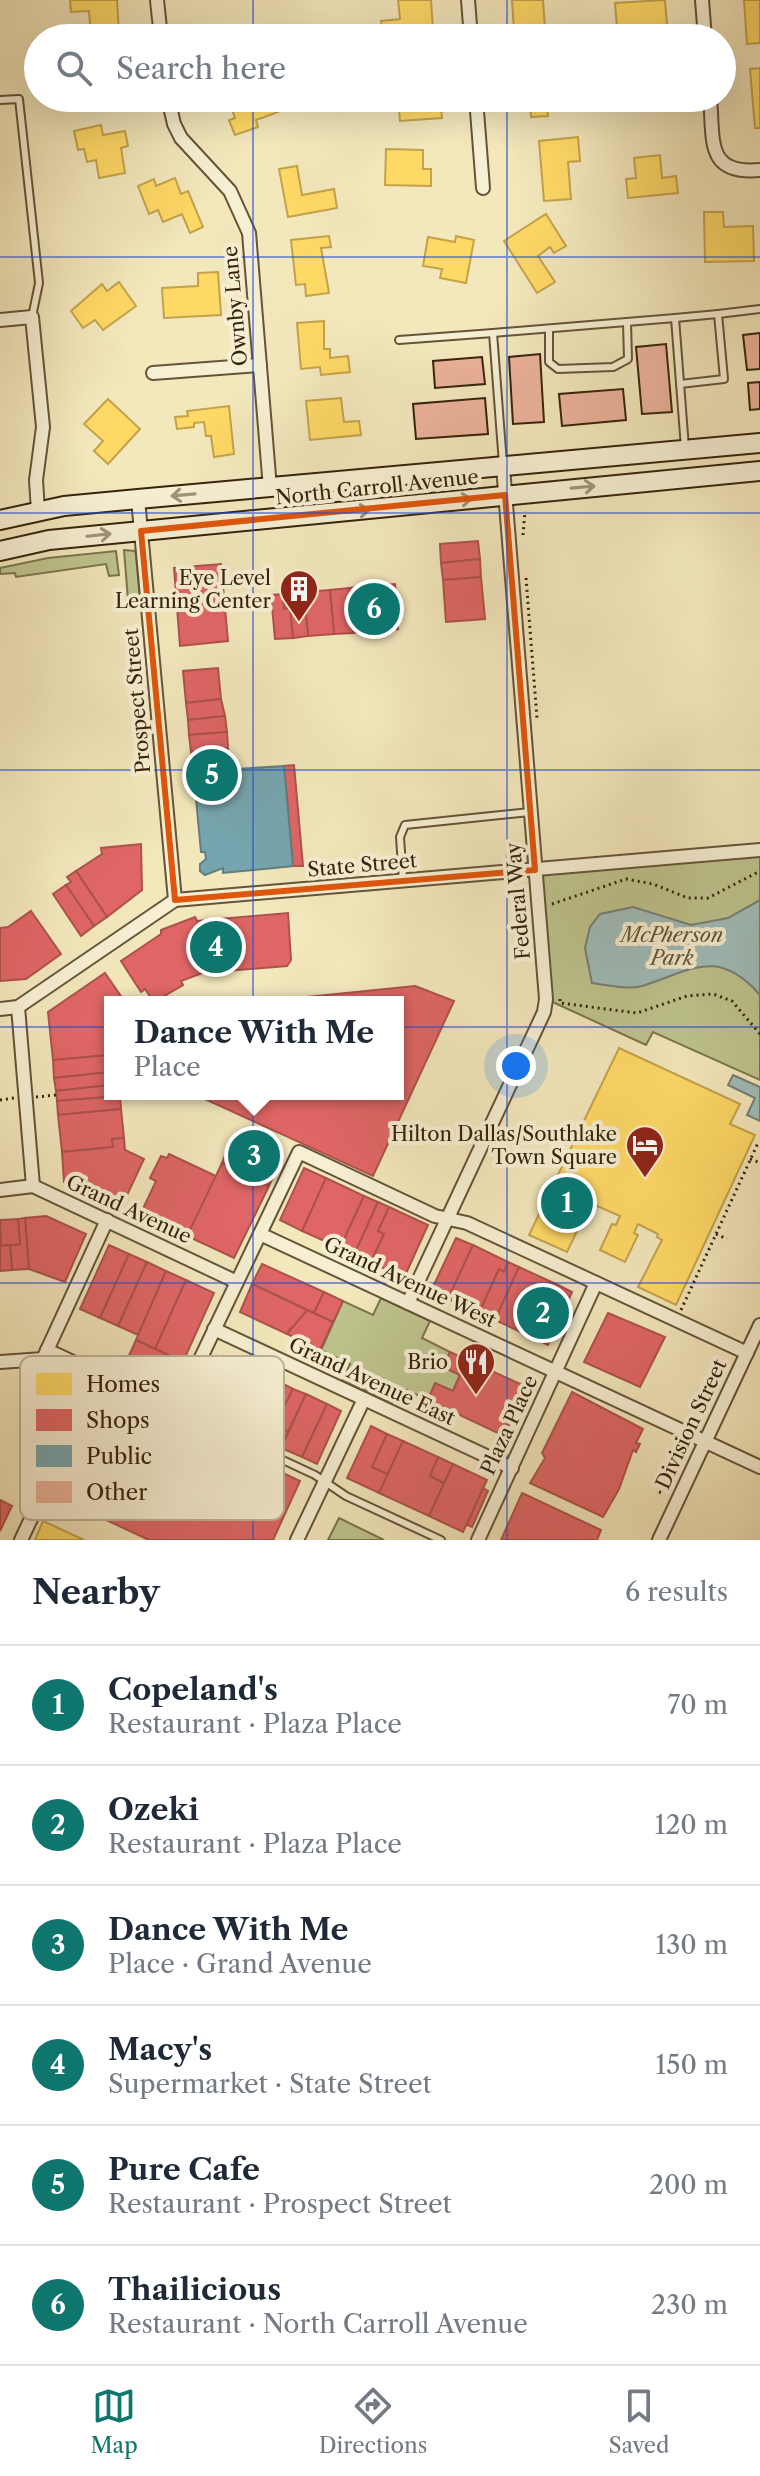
<!DOCTYPE html>
<meta charset="utf-8">
<style>
body{margin:0;font-family:"Libre Caslon Text",serif;background:#f2f2f3;color:#1f2937}
.you{position:absolute;left:516px;top:1066px;width:28px;height:28px;margin:-20px;border:6px solid #fff;border-radius:50%;background:#1a73e8;box-shadow:0 0 0 12px #1a73e833}
.badge{display:grid;place-items:center;width:52px;height:52px;border-radius:50%;background:#0f766e;color:#fff;font-size:26px;font-weight:700}
.pin{position:absolute;translate:-50% -50%;border:4px solid #fff;box-shadow:0 2px 8px #0006}
.popup{position:absolute;left:104px;top:996px;width:300px;height:104px;box-sizing:border-box;display:grid;place-content:center;border-radius:0px;background:#fff;filter:drop-shadow(0 2px 6px #0005);font-size:26px;white-space:nowrap;color:#747a83}
.popup b{font-size:30px;color:#1f2937}
.popup::after{content:'';position:absolute;left:50%;top:100%;margin-left:-16px;border:16px solid transparent;border-top-color:#fff}
.list{margin:0;padding:0;list-style:none}
h2{display:flex;justify-content:space-between;align-items:center;height:104px;margin:0;padding:0 32px;font-size:34px}
h2 small{font-size:26px;font-weight:400;color:#747a83}
.list li{display:grid;grid-template-columns:52px 1fr auto;gap:24px;align-items:center;box-sizing:border-box;height:120px;padding:0 32px;border-top:2px solid #e0e1e3}
.list b{display:block;font-size:30px;white-space:nowrap}
.list p{margin:0;font-size:26px;white-space:nowrap;color:#747a83}
.list em{font-size:26px;font-style:normal;color:#747a83}
.icon{flex:none;width:44px;height:44px;fill:none;stroke:currentColor;stroke-width:2;stroke-linecap:round;stroke-linejoin:round}
.map{position:relative;flex:none;width:760px;height:1540px;overflow:hidden}
.search{position:absolute;background:#fff;box-shadow:0 8px 32px #0002;left:24px;right:24px;top:24px;height:88px;display:flex;align-items:center;gap:20px;box-sizing:border-box;padding:0 28px;border-radius:44px;color:#747a83;font-size:30px}
.sheet{height:824px;background:#fff}
nav{display:flex;justify-content:space-around;align-items:center;box-sizing:border-box;height:112px;border-top:2px solid #e0e1e3;background:#fff;font-size:22px;color:#747a83}
nav a{display:grid;justify-items:center;gap:4px}
nav .on{color:#0f766e}
.map>svg:first-child{display:block}
.green{fill:#bec48e;stroke:#7a744c;stroke-width:2}
.water{fill:#a0bdbb;stroke:#767f75;stroke-width:2}
.homes{fill:#ffd966;stroke:#c3a24b;stroke-width:2}
.shops{fill:#e06666;stroke:#ad524b;stroke-width:2}
.public{fill:#76a5af;stroke:#637e7e;stroke-width:2}
.building{fill:#ebb19a;stroke:#36230b;stroke-width:2}
.lines{fill:none;stroke-linecap:round;stroke-linejoin:round}
.service-casing{stroke:#655437;stroke-width:10}
.minor-casing{stroke:#655437;stroke-width:16}
.secondary-casing{stroke:#36230b;stroke-width:22}
.path{stroke:#36230b;stroke-width:3;stroke-dasharray:2 4;stroke-linecap:butt}
.service{stroke:#f7efd3;stroke-width:6}
.minor{stroke:#f7efd3;stroke-width:12}
.secondary{stroke:#f7efd3;stroke-width:18}
.oneway{stroke:#a09379}
.marked{fill:none;stroke:#df560c;stroke-width:6;stroke-linejoin:round}
.grid{fill:none;stroke:#1d4ed8;stroke-width:2;stroke-opacity:0.55}
.labels{text-anchor:middle;stroke-width:8;stroke-linejoin:round;paint-order:stroke}
.street-label{font-size:20px;fill:#36230b;stroke:#f7efd3}
.poi-label{font-size:20px;fill:#36230b;stroke:#f7efd3;text-anchor:end}
.park-label{font-size:20px;font-style:italic;fill:#5f5332;stroke:#f7efd3}
.key{fill:#f7efd3;stroke:#bdb297;stroke-width:2}
.key-label{font-size:22px;fill:#36230b}
</style>
<div class="map">
<svg width="760" height="1540" viewBox="0 0 760 1540">
<rect width="100%" height="100%" fill="#f3e7bc"/>
<filter id="stains"><feTurbulence type="fractalNoise" baseFrequency=".0025" numOctaves="4"/><feColorMatrix values="0 0 0 0 .2 0 0 0 0 .09 0 0 0 0 .02 0 0 0 .5 -.17"/></filter>
<radialGradient id="worn" r=".72"><stop offset=".6" stop-color="#630" stop-opacity="0"/><stop offset="1" stop-color="#630" stop-opacity=".3"/></radialGradient>
<g class="green">
<path d="M124,550L135,551L136,555L140,599L128,600Z"/>
<path d="M116,551L119,575L109,576L106,564L16,577L15,573L0,574V568L48,558Z"/>
<path d="M760,850V1080L653,1032L646,1045L546,999L535,870Z"/>
<path d="M381,1298L430,1321L422,1338L450,1352L443,1367L460,1375L453,1391L435,1384L428,1400L400,1387L392,1403L343,1380L350,1364L321,1350L343,1301L373,1315Z"/>
<path d="M339,1518L384,1540H328Z"/>
</g>
<g class="water">
<path d="M760,900V995C717,946 691,971 642,986C628,990 607,985 592,983L585,948L590,927L600,914L633,907L691,925L728,918Z"/>
<path d="M733,1075L760,1087V1121L747,1115L755,1098L728,1085Z"/>
</g>
<g class="homes">
<path d="M70,0H117L119,33L91,35L89,11L71,12Z"/>
<path d="M398,0H431L433,29L383,34L381,21L400,19Z"/>
<path d="M512,0H543L545,28L514,31Z"/>
<path d="M665,0L667,25L617,28L615,3Z"/>
<path d="M744,0H760V43L747,44Z"/>
<path d="M760,68V128H755L750,69Z"/>
<path d="M228,98H273L278,112L256,120L258,127L235,135L229,120L235,118Z"/>
<path d="M398,98H440L442,118L400,121Z"/>
<path d="M518,98H546L548,116L531,117L530,103L518,104Z"/>
<path d="M631,98H673L674,106L632,110Z"/>
<path d="M101,125L103,135L125,131L128,146L121,148L125,173L99,178L96,160L87,162L84,149L78,150L74,131Z"/>
<path d="M578,137L580,161L568,162L571,199L544,201L539,141Z"/>
<path d="M386,149L423,150V169H431V186L385,185Z"/>
<path d="M660,155L662,178L676,176L678,193L628,198L626,179L636,178L634,158Z"/>
<path d="M297,166L302,195L334,189L337,208L288,217L279,169Z"/>
<path d="M175,178L181,194L188,191L203,227L190,233L182,214L163,222L158,210L149,214L138,186L154,179L156,186Z"/>
<path d="M704,212H723L724,227L753,226L754,261L705,262Z"/>
<path d="M546,214L566,246L554,253L550,247L538,256L555,282L537,293L504,241Z"/>
<path d="M329,236L331,247L321,248L329,293L306,296L305,284L296,285L291,240Z"/>
<path d="M456,236L474,240L466,283L440,278L442,269L423,266L428,237L455,242Z"/>
<path d="M218,272L221,315L164,318L162,288L198,286V273Z"/>
<path d="M119,282L136,306L103,330L95,320L83,328L71,311L102,284L107,291Z"/>
<path d="M324,321V349H330V358L348,356L350,372L321,375L320,367L301,369L297,323Z"/>
<path d="M341,398L344,422L359,421L361,435L310,440L306,401Z"/>
<path d="M108,399L140,429L108,464L94,451L103,441L84,424Z"/>
<path d="M229,406L234,454L214,457L211,436H206L204,422L194,423V427L177,429L175,417L188,416L187,411Z"/>
<path d="M619,1048L740,1104L730,1124L755,1135L676,1305L638,1287L662,1240L657,1237L658,1234L638,1224L634,1233L638,1235L625,1262L600,1250L612,1224L616,1225L620,1216L595,1205L594,1208L589,1206L567,1252L529,1235Z"/>
<path d="M43,1521L84,1540H35Z"/>
</g>
<g class="shops">
<path d="M478,541L480,559L441,563L440,544Z"/>
<path d="M480,559L481,577L443,580L441,563Z"/>
<path d="M221,564L228,641L180,646L174,568Z"/>
<path d="M481,577L485,619L446,622L443,580Z"/>
<path d="M395,584L398,629L353,633L349,588Z"/>
<path d="M349,588L353,633L334,634L330,590Z"/>
<path d="M330,590L334,634L308,636L304,592Z"/>
<path d="M304,592L308,636L293,638L290,608L284,609L283,594Z"/>
<path d="M283,594L284,609L290,608L293,638L275,639L271,595Z"/>
<path d="M218,668L221,699L186,703L183,671Z"/>
<path d="M221,699L225,716L188,720L186,703Z"/>
<path d="M225,716L227,732L189,735L188,720Z"/>
<path d="M227,732L228,748L191,752L189,735Z"/>
<path d="M228,748L230,765L193,768L191,752Z"/>
<path d="M230,765L231,780L194,784L193,768Z"/>
<path d="M294,765L303,866H293L284,766Z"/>
<path d="M141,844L142,890L107,917L76,871L102,854L101,848Z"/>
<path d="M76,871L107,917L94,926L66,885L71,882L67,877Z"/>
<path d="M66,885L94,926L81,936L53,894Z"/>
<path d="M31,911L61,954L26,979L0,981V928L8,927Z"/>
<path d="M288,913L291,960L287,966L214,972L213,969L181,981L183,985L154,1002L145,989L141,992L121,961L161,934V930L195,917L197,921Z"/>
<path d="M105,973L125,1002H110V1055L53,1060L48,1012Z"/>
<path d="M415,986L454,1001L373,1176L194,1094H398V1002H257Z"/>
<path d="M110,1055V1072L54,1078L53,1060Z"/>
<path d="M110,1072V1085L56,1091L54,1078Z"/>
<path d="M110,1085V1094L120,1096L57,1101L56,1091Z"/>
<path d="M120,1096L121,1109L58,1115L57,1101Z"/>
<path d="M121,1109L124,1138L112,1139L113,1147L62,1152L58,1115Z"/>
<path d="M234,1136L282,1158L274,1175L226,1153Z"/>
<path d="M124,1138L125,1150L144,1159L121,1208L64,1182L62,1152L113,1147L112,1139Z"/>
<path d="M226,1153L274,1175L269,1186L222,1163Z"/>
<path d="M169,1154L216,1176L187,1237L140,1215L156,1181L150,1178L161,1156L167,1158Z"/>
<path d="M222,1163L269,1186L234,1258L187,1236Z"/>
<path d="M304,1168L326,1178L302,1231L280,1220Z"/>
<path d="M326,1178L364,1196L340,1248L302,1231Z"/>
<path d="M364,1196L378,1202L354,1255L340,1248Z"/>
<path d="M378,1202L389,1207L378,1231L384,1234L371,1262L354,1255Z"/>
<path d="M389,1207L428,1225L404,1278L371,1262L384,1234L378,1231Z"/>
<path d="M46,1216L86,1234L65,1282L29,1269L25,1218Z"/>
<path d="M25,1218L29,1269L12,1270L10,1245L20,1244L18,1219Z"/>
<path d="M18,1219L20,1244L1,1246L0,1220Z"/>
<path d="M0,1233L1,1246L10,1245L12,1270L0,1271Z"/>
<path d="M456,1238L473,1245L448,1299L431,1291Z"/>
<path d="M109,1245L129,1254L100,1318L80,1309Z"/>
<path d="M473,1245L508,1262L504,1272L499,1269L479,1313L448,1299Z"/>
<path d="M129,1254L147,1262L118,1326L100,1318Z"/>
<path d="M147,1262L166,1271L138,1335L118,1326Z"/>
<path d="M508,1262L519,1267L495,1320L479,1313L499,1269L504,1272Z"/>
<path d="M262,1264L324,1292L314,1313L252,1284Z"/>
<path d="M519,1267L556,1284L535,1330L528,1327L525,1334L495,1320Z"/>
<path d="M166,1271L186,1280L155,1349L136,1340Z"/>
<path d="M186,1280L214,1293L183,1362L155,1349Z"/>
<path d="M252,1284L307,1310L293,1331L290,1329L287,1334L240,1312Z"/>
<path d="M556,1284L572,1292L548,1345L525,1334L528,1327L535,1330Z"/>
<path d="M324,1292L343,1301L333,1322L314,1313Z"/>
<path d="M307,1310L333,1322L320,1350L287,1334Z"/>
<path d="M608,1313L665,1337L640,1387L584,1362Z"/>
<path d="M136,1340L183,1362L168,1395L121,1373Z"/>
<path d="M450,1352L527,1387L504,1436L428,1400L435,1383L453,1391L460,1375L443,1367Z"/>
<path d="M224,1356L243,1365L218,1418L193,1406L216,1359L222,1362Z"/>
<path d="M243,1365L258,1372L233,1425L218,1418Z"/>
<path d="M258,1372L274,1379L249,1433L233,1425Z"/>
<path d="M274,1379L293,1389L275,1425L288,1432L281,1448L249,1433Z"/>
<path d="M293,1389L306,1394L288,1432L275,1425Z"/>
<path d="M109,1391L300,1481L273,1540H149L59,1498Z"/>
<path d="M572,1392L643,1429L636,1443L640,1444L636,1452L633,1450L619,1489L603,1517L530,1483L545,1458L542,1453Z"/>
<path d="M306,1394L327,1404L302,1457L281,1448Z"/>
<path d="M327,1404L341,1411L317,1464L302,1457Z"/>
<path d="M371,1426L387,1434L372,1467L388,1474L379,1493L347,1478Z"/>
<path d="M387,1434L403,1441L388,1474L372,1467Z"/>
<path d="M403,1441L438,1457L430,1476L444,1483L429,1516L379,1493Z"/>
<path d="M438,1457L453,1464L444,1483L430,1476Z"/>
<path d="M453,1464L487,1480L463,1532L429,1516Z"/>
<path d="M483,1488L488,1491L472,1527L467,1525Z"/>
<path d="M522,1493L601,1530L597,1540H501Z"/>
<path d="M0,1500L12,1506L0,1531Z"/>
</g>
<path class="public" d="M284,766L293,866L223,873V868L205,875L200,871V864L206,859L205,852H201L195,788L234,786L236,769Z"/>
<g class="building">
<path d="M760,333V369L747,370L743,335Z"/>
<path d="M666,344L672,412L642,414L636,347Z"/>
<path d="M540,354L544,422L513,424L509,357Z"/>
<path d="M482,357L485,384L435,388L433,361Z"/>
<path d="M760,382V409L750,410L748,383Z"/>
<path d="M623,389L626,420L562,426L559,394Z"/>
<path d="M485,398L488,434L416,439L413,404Z"/>
</g>
<g class="lines">
<defs>
<g id="service">
<path d="M0,100L19,99L39,283L32,317"/>
<path d="M675,318L718,314"/>
<path d="M549,329V362L558,369L613,367L628,359L627,322"/>
<path d="M493,333L675,318L685,448"/>
<path d="M399,340L493,333L503,464"/>
<path d="M680,384L724,379L718,314L760,309"/>
<path d="M403,881L400,837L405,825L530,812"/>
<path d="M176,1410L315,1475L346,1496L441,1540"/>
</g>
<g id="minor">
<path d="M157,0L161,38"/>
<path d="M468,0L471,38"/>
<path d="M702,0L705,38"/>
<path d="M168,98L174,124L181,138L230,191L249,233L270,488"/>
<path d="M476,98L483,188"/>
<path d="M710,98C714,140 705,175 760,170"/>
<path d="M0,320L32,317L43,427L36,480L38,511"/>
<path d="M153,373L260,365"/>
<path d="M138,499L175,900"/>
<path d="M18,1007L33,1186"/>
<path d="M0,1009L18,1007L175,900L760,850"/>
<path d="M0,1190L33,1186L237,1282"/>
<path d="M260,1234L760,1467"/>
<path d="M408,1303L544,1012L546,999L503,467"/>
<path d="M214,1329L512,1468"/>
<path d="M47,1350L176,1410L299,1152L435,1216L467,1223L747,1353"/>
<path d="M0,1362L43,1359L107,1220"/>
<path d="M21,1540L38,1504L32,1478"/>
<path d="M297,1540L364,1399"/>
<path d="M478,1540L596,1283"/>
<path d="M659,1540L760,1325"/>
</g>
<g id="secondary">
<path d="M0,520L64,506L138,499L760,443"/>
<path d="M0,551L49,540L760,471"/>
</g>
</defs>
<use href="#service" class="service-casing"/>
<use href="#minor" class="minor-casing"/>
<use href="#secondary" class="secondary-casing"/>
<g class="path">
<path d="M523,535L525,511"/>
<path d="M526,578L537,718"/>
<path d="M552,904L626,879L653,884L688,898H708L760,871"/>
<path d="M560,999V1003L637,1013L687,996L713,994L732,1001L760,1034"/>
<path d="M36,1097L56,1095"/>
<path d="M0,1100L14,1098"/>
<path d="M750,1159L760,1163"/>
<path d="M716,1234L727,1239"/>
<path d="M681,1310L758,1143"/>
<path d="M659,1492L663,1493"/>
</g>
<use href="#service" class="service"/>
<use href="#minor" class="minor"/>
<use href="#secondary" class="secondary"/>
</g>
<defs><path id="oneway-shaft" d="M-6 0H5M1.5-3L5.5 0L1.5 3" fill="none" stroke-width="1.6" stroke-linecap="round" stroke-linejoin="round" transform="scale(2)"/></defs>
<g class="oneway">
<use href="#oneway-shaft" transform="translate(583 487) rotate(-5)"/>
<use href="#oneway-shaft" transform="translate(183 495) rotate(175)"/>
<use href="#oneway-shaft" transform="translate(460 500) rotate(-6)"/>
<use href="#oneway-shaft" transform="translate(358 511) rotate(-6)"/>
<use href="#oneway-shaft" transform="translate(99 535) rotate(-6)"/>
</g>
<path class="marked" d="M505,495L535,870L175,900L141,531Z"/>
<path class="grid" d="M253,0V38M507,0V38M253,98V1540M507,98V1540M0,257H760M0,513H760M0,770H760M0,1027H760M0,1283H760"/>
<defs>
<symbol id="building-pin" viewBox="-11 -11 22 30"><path d="M0 17L-7.5 6A9.5 9.5 0 1 1 7.5 6Z" fill="#8f2418" stroke="#f7efd3"/><path d="M-4-6H4V6H1V3H-1V6H-4ZM-2.5-4.3h1.7v1.8h-1.7ZM.8-4.3h1.7v1.8H.8ZM-2.5-1h1.7V.8h-1.7ZM.8-1h1.7V.8H.8Z" fill="#fff"/></symbol>
<symbol id="hotel-pin" viewBox="-11 -11 22 30"><path d="M0 17L-7.5 6A9.5 9.5 0 1 1 7.5 6Z" fill="#8f2418" stroke="#f7efd3"/><path d="M-6-4.5h1.5V1H6V5H4.5V3h-9V5H-6ZM-4 0a1.8 1.8 0 1 1 3.6 0ZM.5 0V-2.5h3Q6-2.5 6 0Z" fill="#fff"/></symbol>
<symbol id="restaurant-pin" viewBox="-11 -11 22 30"><path d="M0 17L-7.5 6A9.5 9.5 0 1 1 7.5 6Z" fill="#8f2418" stroke="#f7efd3"/><path d="M-5-6h1v4h1v-4h1v4h1v-4h1v5L-1.5 .5V6h-2V.5L-5-1ZM5-6V6H3V1.5H1.5Q1.5-4 5-6Z" fill="#fff"/></symbol>
</defs>
<g fill-rule="evenodd">
<use href="#building-pin" x="277" y="567" width="44" height="60"/>
<use href="#hotel-pin" x="623" y="1123" width="44" height="60"/>
<use href="#restaurant-pin" x="454" y="1340" width="44" height="60"/>
</g>
<g class="labels">
<g class="street-label">
<text transform="translate(235 306) rotate(-95)" y="7">Ownby Lane</text>
<text transform="translate(377 487) rotate(-6)" y="7">North Carroll Avenue</text>
<text transform="translate(137 701) rotate(-95)" y="7">Prospect Street</text>
<text transform="translate(362 865) rotate(-5)" y="7">State Street</text>
<text transform="translate(518 901) rotate(-95)" y="7">Federal Way</text>
<text transform="translate(129 1209) rotate(25)" y="7">Grand Avenue</text>
<text transform="translate(410 1282) rotate(25)" y="7">Grand Avenue West</text>
<text transform="translate(372 1381) rotate(25)" y="7">Grand Avenue East</text>
<text transform="translate(691 1424) rotate(-65)" y="7">Division Street</text>
<text transform="translate(509 1425) rotate(-65)" y="7">Plaza Place</text>
</g>
<g class="poi-label">
<text x="271" y="585">Eye Level<tspan x="271" dy="23">Learning Center</tspan></text>
<text x="617" y="1141">Hilton Dallas/Southlake<tspan x="617" dy="23">Town Square</tspan></text>
<text x="448" y="1369">Brio</text>
</g>
<g class="park-label">
<text x="672" y="942">McPherson<tspan x="672" dy="23">Park</tspan></text>
</g>
</g>
<rect x="20" y="1356" width="264" height="164" rx="12" class="key"/>
<rect x="36" y="1373" width="36" height="22" fill="#ffd966"/>
<rect x="36" y="1409" width="36" height="22" fill="#e06666"/>
<rect x="36" y="1445" width="36" height="22" fill="#76a5af"/>
<rect x="36" y="1481" width="36" height="22" fill="#ebb19a"/>
<g class="key-label">
<text x="86" y="1392">Homes</text>
<text x="86" y="1428">Shops</text>
<text x="86" y="1464">Public</text>
<text x="86" y="1500">Other</text>
</g>
<rect width="100%" height="100%" filter="url(#stains)"/>
<rect width="100%" height="100%" fill="url(#worn)"/>
</svg>
<div class="you"></div>
<div class="pin badge" style="left:567px;top:1203px">1</div>
<div class="pin badge" style="left:543px;top:1313px">2</div>
<div class="pin badge" style="left:254px;top:1156px">3</div>
<div class="popup"><b>Dance With Me</b>Place</div>
<div class="pin badge" style="left:216px;top:947px">4</div>
<div class="pin badge" style="left:212px;top:775px">5</div>
<div class="pin badge" style="left:374px;top:609px">6</div>
<div class="search"><svg class="icon" aria-label="search" viewBox="0 0 24 24"><circle cx="10" cy="10" r="6"/><path d="M15 15l6 6"/></svg>Search here</div>
</div>
<section class="sheet">
<h2>Nearby<small>6 results</small></h2>
<ul class="list">
<li><span class="badge">1</span><div><b>Copeland's</b><p>Restaurant · Plaza Place</p></div><em>70 m</em></li>
<li><span class="badge">2</span><div><b>Ozeki</b><p>Restaurant · Plaza Place</p></div><em>120 m</em></li>
<li><span class="badge">3</span><div><b>Dance With Me</b><p>Place · Grand Avenue</p></div><em>130 m</em></li>
<li><span class="badge">4</span><div><b>Macy's</b><p>Supermarket · State Street</p></div><em>150 m</em></li>
<li><span class="badge">5</span><div><b>Pure Cafe</b><p>Restaurant · Prospect Street</p></div><em>200 m</em></li>
<li><span class="badge">6</span><div><b>Thailicious</b><p>Restaurant · North Carroll Avenue</p></div><em>230 m</em></li>
</ul>
</section>
<nav>
<a class="on"><svg class="icon" aria-label="map" viewBox="0 0 24 24"><path d="M3 6l6-2 6 2 6-2v14l-6 2-6-2-6 2zM9 4v14M15 6v14"/></svg>Map</a>
<a><svg class="icon" aria-label="directions" viewBox="0 0 24 24"><path d="M12 3l9 9-9 9-9-9zM9 14v-3h6M13 9l2 2-2 2"/></svg>Directions</a>
<a><svg class="icon" aria-label="saved" viewBox="0 0 24 24"><path d="M7 4h10v16l-5-4-5 4z"/></svg>Saved</a>
</nav>
